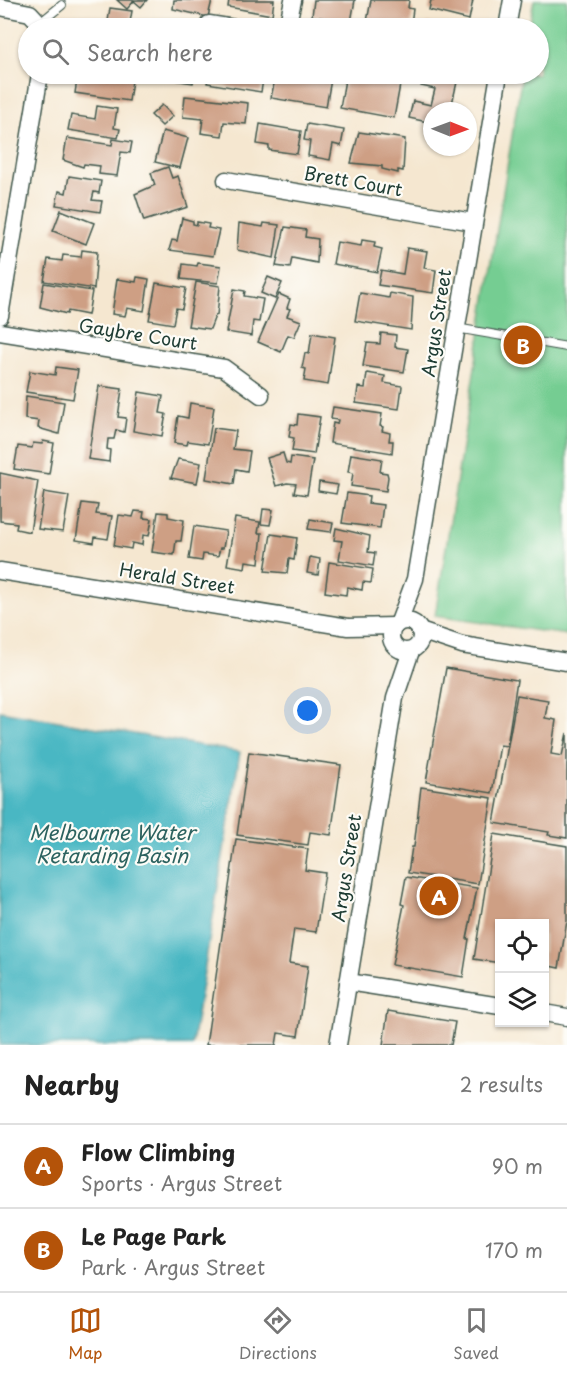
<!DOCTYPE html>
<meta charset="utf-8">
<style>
body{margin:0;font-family:"Playpen Sans",sans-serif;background:#f6f6f6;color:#222}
.controls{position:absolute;right:18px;bottom:18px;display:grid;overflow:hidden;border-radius:0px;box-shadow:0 2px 4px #0004}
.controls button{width:54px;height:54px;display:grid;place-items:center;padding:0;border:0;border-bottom:2px solid #e0e0e0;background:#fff;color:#222;font:30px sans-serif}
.compass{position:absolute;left:423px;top:102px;width:54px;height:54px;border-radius:50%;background:#fff;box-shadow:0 2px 4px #0004;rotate:91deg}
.you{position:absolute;left:308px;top:711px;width:21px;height:21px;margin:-15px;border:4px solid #fff;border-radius:50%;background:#1a73e8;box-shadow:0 0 0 9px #1a73e833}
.badge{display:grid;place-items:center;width:39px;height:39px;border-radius:50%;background:#b45309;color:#fff;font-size:20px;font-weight:700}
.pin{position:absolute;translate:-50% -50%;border:3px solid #fff;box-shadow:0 2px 6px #0006}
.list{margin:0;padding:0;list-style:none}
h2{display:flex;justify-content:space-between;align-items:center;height:78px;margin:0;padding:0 24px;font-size:26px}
h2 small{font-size:20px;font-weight:400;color:#767676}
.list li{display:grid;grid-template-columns:39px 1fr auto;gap:18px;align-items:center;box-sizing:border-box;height:84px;padding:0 24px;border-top:2px solid #e0e0e0}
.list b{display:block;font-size:22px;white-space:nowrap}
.list p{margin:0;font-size:20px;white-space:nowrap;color:#767676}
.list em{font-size:20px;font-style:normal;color:#767676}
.icon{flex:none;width:33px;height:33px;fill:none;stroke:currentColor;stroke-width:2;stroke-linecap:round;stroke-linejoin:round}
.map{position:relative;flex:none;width:567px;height:1045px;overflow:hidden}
.search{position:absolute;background:#fff;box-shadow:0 2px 4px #0004;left:18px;right:18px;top:18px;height:66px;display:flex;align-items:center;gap:15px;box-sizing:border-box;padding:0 21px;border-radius:33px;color:#767676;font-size:22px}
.sheet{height:246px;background:#fff}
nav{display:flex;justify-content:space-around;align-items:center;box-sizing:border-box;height:84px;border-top:2px solid #e0e0e0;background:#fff;font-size:16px;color:#767676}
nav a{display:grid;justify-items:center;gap:3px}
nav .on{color:#b45309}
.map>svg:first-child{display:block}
.green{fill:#75cd92;stroke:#4a8563;stroke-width:1.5}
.water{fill:#49b7c3;stroke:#347a7c;stroke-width:1.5}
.building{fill:#ce9f84}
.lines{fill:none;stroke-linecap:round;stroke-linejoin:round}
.lane-casing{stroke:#3f564b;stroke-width:10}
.street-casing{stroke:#3f564b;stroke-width:19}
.lane{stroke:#fff;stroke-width:8}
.street{stroke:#fff;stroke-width:16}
.labels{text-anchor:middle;stroke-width:4.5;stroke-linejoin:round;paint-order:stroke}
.street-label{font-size:18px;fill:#1f3d34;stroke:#fdfcf7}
.water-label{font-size:20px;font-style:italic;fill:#2c625f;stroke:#fdfcf7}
</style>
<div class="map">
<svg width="567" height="1045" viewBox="0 0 567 1045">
<rect width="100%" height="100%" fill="#fdfcf7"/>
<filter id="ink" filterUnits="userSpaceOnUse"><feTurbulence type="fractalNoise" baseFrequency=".0167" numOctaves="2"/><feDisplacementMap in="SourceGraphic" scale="12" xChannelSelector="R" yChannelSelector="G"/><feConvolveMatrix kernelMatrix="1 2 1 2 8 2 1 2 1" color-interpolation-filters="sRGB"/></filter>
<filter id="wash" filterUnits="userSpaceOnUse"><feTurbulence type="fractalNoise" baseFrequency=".008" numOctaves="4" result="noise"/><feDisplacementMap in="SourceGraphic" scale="24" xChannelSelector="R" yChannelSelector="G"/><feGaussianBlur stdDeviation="1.35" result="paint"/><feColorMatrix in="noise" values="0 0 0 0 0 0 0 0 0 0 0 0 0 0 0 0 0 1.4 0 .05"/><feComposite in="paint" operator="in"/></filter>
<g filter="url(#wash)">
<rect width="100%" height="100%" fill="#f5e7d0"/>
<path class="green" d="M534,0H567V635L435,616L522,74H538V28H529Z"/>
<path class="water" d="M0,711L240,752L192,1045H0Z"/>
<g id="blocks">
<g class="building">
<path d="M117,0H147L141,7L134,1L127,9Z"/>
<path d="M174,0H212L208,17L173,9Z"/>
<path d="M229,0H274L272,15L228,7Z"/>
<path d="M314,0H355L351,22L312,16Z"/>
<path d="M371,0H409L408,8L413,9L411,24L405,23L404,28L366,27Z"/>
<path d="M431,0H473L469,20L429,10Z"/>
<path d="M110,8L132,11L129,28H107Z"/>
<path d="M427,23L447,28H426Z"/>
<path d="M78,74H133L129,101L75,93Z"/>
<path d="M154,74H195L193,83L154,77Z"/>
<path d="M209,74H264L261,92L207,83Z"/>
<path d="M276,74H332L326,107L271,98Z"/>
<path d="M346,74H402L394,118L340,108Z"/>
<path d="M423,74L457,82L451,108L460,111H432V123L409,118L413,101L431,105L435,89L421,86Z"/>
<path d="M185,96L248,103L246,124L224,122L222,136L201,133L203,119L183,117Z"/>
<path d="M162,105L173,116L162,126L151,115Z"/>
<path d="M97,106L117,109L114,128L120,129L118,138L68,130L71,115L95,119Z"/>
<path d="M260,124L301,131L297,154L269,150V146L257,144Z"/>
<path d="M307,124L344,130L341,146L333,144L330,160L308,156L310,141L304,140Z"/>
<path d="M163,131L188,138L180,168L155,162Z"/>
<path d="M359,132L405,139L403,171L398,170V173L382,169V166L351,163Z"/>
<path d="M67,138L112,145L113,139L132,142L130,153L121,152L117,176L99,174L100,166L84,164L83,167L63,160Z"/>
<path d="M168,167L172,178L178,176L188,207L144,221L135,194L155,185L151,173Z"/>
<path d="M69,176L101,181L99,193L94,192L92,200L102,201L100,212L56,205L59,191L66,193Z"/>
<path d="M61,210L94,223L86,244L53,231Z"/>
<path d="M182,218L193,221V224L197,225V222L209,224L208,228L219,230L213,256L169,250L172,240L177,241Z"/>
<path d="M239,223L263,227L264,223L279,225L274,258L237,250Z"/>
<path d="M285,227L306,230L305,237L318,239L317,263L292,258L290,268L276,266Z"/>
<path d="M362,240L375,242L374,247L382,249L377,272L333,264L337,242L361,246Z"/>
<path d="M407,248L427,251L424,268L436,270L433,293L378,285L381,270L403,274Z"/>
<path d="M82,250L97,252L94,289L44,281L48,259L62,261L63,255L81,257Z"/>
<path d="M198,263L221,266L218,283L181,279L183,264L197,266Z"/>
<path d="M137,277L149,279L144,311L127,308L125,316L112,314L117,279L136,282Z"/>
<path d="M268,277L282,283L275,299L261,293Z"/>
<path d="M196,282L220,286L217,315L215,316L210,329L188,326Z"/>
<path d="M44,283L92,291L88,315L68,311L67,314L40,307Z"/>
<path d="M156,283L186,288L182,309L176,308L173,324L149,320Z"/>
<path d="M234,289L245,291L244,296L263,299L259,322L253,321L251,336L226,332Z"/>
<path d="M360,293L389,298L390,293L413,297L411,330L355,321Z"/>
<path d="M279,294L290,299L287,308L290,309L287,316L301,321L294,337L288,335L281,352L258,342Z"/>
<path d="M312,333L335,337L328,385L304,381L306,369L302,368L305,353L309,354Z"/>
<path d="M381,333L396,335L395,347L408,349L404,372L363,366L367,343L380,344Z"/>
<path d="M56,367L78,370L73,399L26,392L30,371L55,375Z"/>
<path d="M367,373L385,376L384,383L402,386L399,409L356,403L358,387L365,388Z"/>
<path d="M99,386L122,389L118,417L126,418L124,432L116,430L114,439H108L107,449L110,450L109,462L88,459Z"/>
<path d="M139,392L163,396L160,413L166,414L162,436L133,431Z"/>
<path d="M26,396L64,402L59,434L38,428L39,421L25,419Z"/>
<path d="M190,403L214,407L208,444L188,441L187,445L174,443L178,416L188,418Z"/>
<path d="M333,407L382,414L380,426L383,427L382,431L390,433L389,441H393L392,453L330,443L333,423L337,424L338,420L331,419Z"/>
<path d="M298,414L320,417L314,454L292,451L294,438L289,437L291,424L297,425Z"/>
<path d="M214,428L236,431L233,449L250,451L247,471L236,469L234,484L206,479Z"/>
<path d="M43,441L54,443L49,474L14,469L18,446L32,448L33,443L42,444Z"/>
<path d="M283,453L286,463L290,464L291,457L313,460L307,495L294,493L296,484L287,483L276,486L267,458Z"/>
<path d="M351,454L382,459L380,472L387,473L388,477L386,491L351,486L353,473L348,472Z"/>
<path d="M178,459L201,463L197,483L171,478Z"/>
<path d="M0,473L38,481L30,532L16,529L17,523L0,521Z"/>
<path d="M319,482L338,485L336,494L318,491Z"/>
<path d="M44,492L69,496L63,532L38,529Z"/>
<path d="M347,493L369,496L368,503L383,505L380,528L342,523Z"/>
<path d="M82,503L98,505L96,514L112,516L108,539L95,537L94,543L76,540Z"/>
<path d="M263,509L273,510L270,525L261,524Z"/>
<path d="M135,511L144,512L143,518L152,519L149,536L143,535L142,545L132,543L131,549L114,546L119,515L133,517Z"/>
<path d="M158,512L168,513V517L184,520L181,541H176L174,555L152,552Z"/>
<path d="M235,518L260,522L258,533H262L259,563L246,561L245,568L227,565Z"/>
<path d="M310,519L333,523L331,532L308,529Z"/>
<path d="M194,526L226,531L223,548H220L218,556L203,554L202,561L189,559Z"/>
<path d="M336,528L370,536L368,552L375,553L373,566L339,560L342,541L334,540Z"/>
<path d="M271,534L297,538L294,560L289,559L287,573L265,571Z"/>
<path d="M310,557L320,559L318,575L307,573Z"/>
<path d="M329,562L373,569L371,583L363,582L362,590L347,587L346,595L325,592Z"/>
<path d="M446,668L517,680L507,746L500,745L492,793L426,782Z"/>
<path d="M517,695L548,700L545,718L556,720L551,754L562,756L567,733V838L548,835L549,832L494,823Z"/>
<path d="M249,752L341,765L331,835L310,832L308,845L237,835Z"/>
<path d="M421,787L492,798L478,884L408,873L412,847H414Z"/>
<path d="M494,834L567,846V921L559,968L544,965V924H500V963L474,959Z"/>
<path d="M236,839L308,849L305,870L325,873L316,932L294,929L289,963L308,966L298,1036L278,1033L276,1045H206Z"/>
<path d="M406,877L477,888L467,939H469L463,977L392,965L404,905L401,904Z"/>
<path d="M388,1011L455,1022L451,1045H383Z"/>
</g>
</g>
</g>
<g filter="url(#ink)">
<use href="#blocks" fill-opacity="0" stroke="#3f564b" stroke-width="1.5"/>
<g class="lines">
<defs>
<g id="lane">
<path d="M41,22L62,5"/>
<path d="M456,328L567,347"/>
</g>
<g id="street">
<path d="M0,7L30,13L44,28"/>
<path d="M209,24L234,28"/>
<path d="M287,28L293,0"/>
<path d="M507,28L512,0"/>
<path d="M226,180L473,222"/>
<path d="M0,316L40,74"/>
<path d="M0,332L224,368L261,395"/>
<path d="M0,571L348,627L395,626"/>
<circle cx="406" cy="636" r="15"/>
<path d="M399,622L415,579L499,74"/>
<path d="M420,631L462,645L567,662"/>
<path d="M348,982L500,1006"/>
<path d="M544,1013L567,1017"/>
<path d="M338,1045L395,698L411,651"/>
</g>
</defs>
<use href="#lane" class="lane-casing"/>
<use href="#street" class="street-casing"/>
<use href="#lane" class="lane"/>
<use href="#street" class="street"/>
</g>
</g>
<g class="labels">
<g class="street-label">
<text transform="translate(353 182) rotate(10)" y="6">Brett Court</text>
<text transform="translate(437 323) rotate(-81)" y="6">Argus Street</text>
<text transform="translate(138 335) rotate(9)" y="6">Gaybre Court</text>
<text transform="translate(177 579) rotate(9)" y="6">Herald Street</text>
<text transform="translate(347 868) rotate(-81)" y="6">Argus Street</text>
</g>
<g class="water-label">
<text x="112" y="840">Melbourne Water<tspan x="112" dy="23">Retarding Basin</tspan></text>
</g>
</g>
</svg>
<div class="controls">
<button><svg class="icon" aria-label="locate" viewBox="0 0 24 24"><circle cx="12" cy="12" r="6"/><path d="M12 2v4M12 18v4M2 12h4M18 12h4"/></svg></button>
<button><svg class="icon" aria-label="layers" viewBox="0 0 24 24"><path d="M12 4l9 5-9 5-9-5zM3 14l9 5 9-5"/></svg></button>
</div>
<svg class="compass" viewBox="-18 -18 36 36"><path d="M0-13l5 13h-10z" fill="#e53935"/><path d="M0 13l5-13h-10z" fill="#767676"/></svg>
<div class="you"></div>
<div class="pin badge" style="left:439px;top:896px">A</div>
<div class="pin badge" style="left:523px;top:345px">B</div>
<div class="search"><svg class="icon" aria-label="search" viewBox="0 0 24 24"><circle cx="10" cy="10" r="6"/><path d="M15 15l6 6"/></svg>Search here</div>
</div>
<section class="sheet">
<h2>Nearby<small>2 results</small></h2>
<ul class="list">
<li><span class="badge">A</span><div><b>Flow Climbing</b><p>Sports · Argus Street</p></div><em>90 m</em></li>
<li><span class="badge">B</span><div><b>Le Page Park</b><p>Park · Argus Street</p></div><em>170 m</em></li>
</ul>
</section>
<nav>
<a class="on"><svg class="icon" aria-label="map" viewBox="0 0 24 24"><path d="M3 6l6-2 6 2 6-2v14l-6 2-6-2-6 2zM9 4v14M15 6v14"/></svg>Map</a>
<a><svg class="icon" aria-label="directions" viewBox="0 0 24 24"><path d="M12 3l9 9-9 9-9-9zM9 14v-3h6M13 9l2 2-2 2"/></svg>Directions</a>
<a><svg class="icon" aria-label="saved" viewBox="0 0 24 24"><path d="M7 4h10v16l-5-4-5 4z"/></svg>Saved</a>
</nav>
